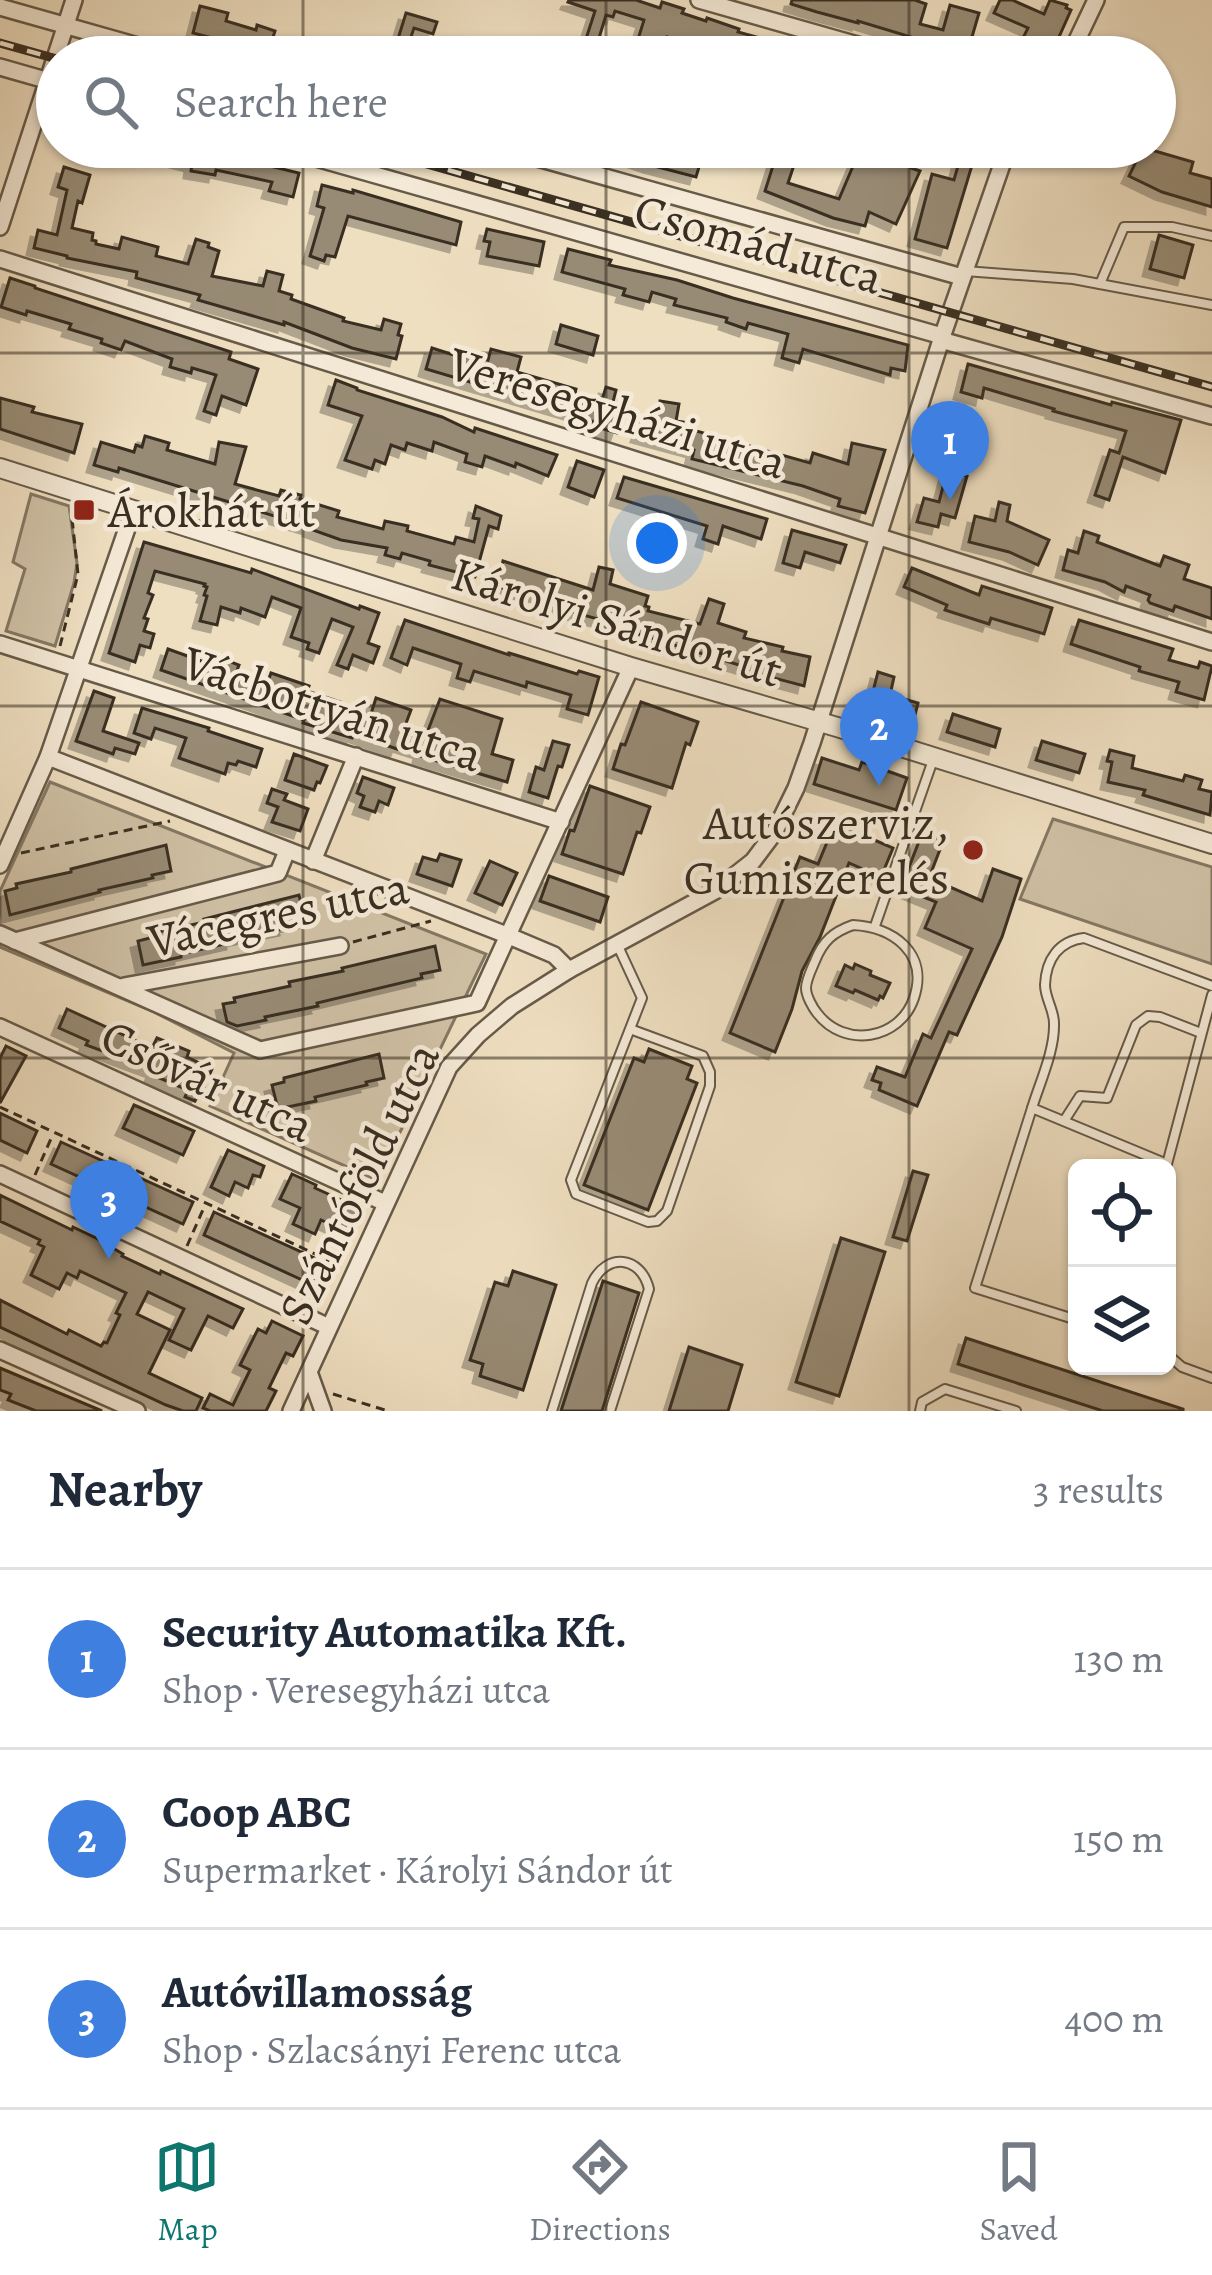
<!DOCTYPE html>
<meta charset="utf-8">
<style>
body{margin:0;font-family:Alegreya,serif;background:#f6f6f7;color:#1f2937}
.controls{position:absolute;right:36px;bottom:36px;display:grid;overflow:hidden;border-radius:18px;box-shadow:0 3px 9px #0004}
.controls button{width:108px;height:108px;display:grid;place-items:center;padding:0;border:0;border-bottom:3px solid #e0e1e3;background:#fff;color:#1f2937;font:60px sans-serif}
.you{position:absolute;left:657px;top:543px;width:42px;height:42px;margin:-30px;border:9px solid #fff;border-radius:50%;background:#1a73e8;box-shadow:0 0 0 18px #1a73e833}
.badge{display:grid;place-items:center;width:78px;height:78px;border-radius:50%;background:#0f766e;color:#fff;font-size:39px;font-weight:700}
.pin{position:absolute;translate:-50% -99px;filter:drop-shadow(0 3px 6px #0008)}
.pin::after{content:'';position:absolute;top:63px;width:42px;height:36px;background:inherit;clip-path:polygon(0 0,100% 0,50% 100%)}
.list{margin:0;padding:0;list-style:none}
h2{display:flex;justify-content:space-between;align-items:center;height:156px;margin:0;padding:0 48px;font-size:51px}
h2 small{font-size:39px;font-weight:400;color:#747a83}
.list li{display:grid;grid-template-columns:78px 1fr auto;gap:36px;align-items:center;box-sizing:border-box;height:180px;padding:0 48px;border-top:3px solid #e0e1e3}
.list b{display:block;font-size:45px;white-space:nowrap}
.list p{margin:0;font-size:39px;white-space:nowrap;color:#747a83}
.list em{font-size:39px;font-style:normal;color:#747a83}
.icon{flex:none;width:66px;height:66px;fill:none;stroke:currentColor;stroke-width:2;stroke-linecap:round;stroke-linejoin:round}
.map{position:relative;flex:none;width:1212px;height:1411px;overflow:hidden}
.search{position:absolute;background:#fff;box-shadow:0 3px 9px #0004;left:36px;right:36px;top:36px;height:132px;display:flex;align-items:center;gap:30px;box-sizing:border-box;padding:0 42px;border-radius:66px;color:#747a83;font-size:45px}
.sheet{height:696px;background:#fff}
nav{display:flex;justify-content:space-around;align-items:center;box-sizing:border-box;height:168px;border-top:3px solid #e0e1e3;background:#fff;font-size:33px;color:#747a83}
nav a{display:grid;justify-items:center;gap:6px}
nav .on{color:#0f766e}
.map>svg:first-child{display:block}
.green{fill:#d0c1a6;stroke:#847864;stroke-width:3}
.building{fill:#988b74;stroke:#392f21;stroke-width:3;filter:url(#shadow)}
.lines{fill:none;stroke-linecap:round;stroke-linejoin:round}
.service-casing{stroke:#665b49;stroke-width:12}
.minor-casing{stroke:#665b49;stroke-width:20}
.tertiary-casing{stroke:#665b49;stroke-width:22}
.path{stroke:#392f21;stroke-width:3;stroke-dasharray:9 6;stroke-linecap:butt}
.service{stroke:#f5ead7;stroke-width:8}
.minor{stroke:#f5ead7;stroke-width:15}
.tertiary{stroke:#f5ead7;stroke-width:18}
.rail-casing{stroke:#392f21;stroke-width:9}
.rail{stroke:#f5ead7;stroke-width:4.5;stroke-dasharray:14;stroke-linecap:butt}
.grid{fill:none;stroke:#392f21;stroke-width:3;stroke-opacity:0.55}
.poi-dot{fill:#8f2418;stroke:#f5ead7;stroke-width:4.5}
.labels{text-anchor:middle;stroke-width:9;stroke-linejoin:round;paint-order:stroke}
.street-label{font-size:48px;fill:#392f21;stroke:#f5ead7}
.poi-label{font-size:48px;fill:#392f21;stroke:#f5ead7;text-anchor:start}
</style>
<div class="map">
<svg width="1212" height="1411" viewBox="0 0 1212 1411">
<defs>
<filter id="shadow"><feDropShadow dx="-7" dy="7" stdDeviation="0" flood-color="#0004"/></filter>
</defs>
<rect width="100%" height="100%" fill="#efdfc1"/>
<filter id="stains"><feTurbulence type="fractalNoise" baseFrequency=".00167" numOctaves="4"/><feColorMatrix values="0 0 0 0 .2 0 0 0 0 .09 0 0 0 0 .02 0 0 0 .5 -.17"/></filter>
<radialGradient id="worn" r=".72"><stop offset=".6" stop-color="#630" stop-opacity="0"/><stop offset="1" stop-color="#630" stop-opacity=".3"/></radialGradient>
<g class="green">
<path d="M31,494L69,506L77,563L74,583L55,646L6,631L25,569L13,562Z"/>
<path d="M50,782L486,954L377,1180L210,1106L234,1053L152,1011L0,947V891Z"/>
<path d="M1053,819L1212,867V964L1020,899Z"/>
</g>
<g class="building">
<path d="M569,0H636L660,8L662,2L684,9L682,13L706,21L707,18L739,29L738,32L815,53L814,57H734L717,50L716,54L667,37L663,49L659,47L656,56L645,52L644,55L634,52L644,20L615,11L613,17L606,15L596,48L584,45L595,11L568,2Z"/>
<path d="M792,0H915L926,4L920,24L943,30L950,5L979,13L967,54L858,21V23L817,12L791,4Z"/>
<path d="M1000,0H1012L1044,14L1050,0L1067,5L1066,8L1071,10L1050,57H1037L1018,48L1028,28L994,13Z"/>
<path d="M200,6L228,13L226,21L256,30L257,25L275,31L269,50L260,54L239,47V45L193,33Z"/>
<path d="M406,13L437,22L433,34L414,28L404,57H387L392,40L397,42Z"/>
<path d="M142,147H191L299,173L293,197L269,191L272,182L216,170L215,175L191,171L192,164L141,151Z"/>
<path d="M603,147H693L691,154L702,157L696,177L650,165L603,149Z"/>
<path d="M784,147H800L788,183L839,199L856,159L832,147H871L913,161L911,168L920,171L896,224L869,212L865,226L833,218L765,191L776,156L780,157Z"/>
<path d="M963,148L976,152L947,248L915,239L932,174L954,180Z"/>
<path d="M1148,149L1193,162L1190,173L1212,179V207L1162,192L1129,176L1141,151L1147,153Z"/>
<path d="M64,167L90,175L82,203L78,201L72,228L93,233L92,240L96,241V244L119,249L122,237L158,247L156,256L188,264L196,239L209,243L208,247L219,251L212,276L263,286L267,271L283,275L279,291L292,295L291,299L344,318L343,321L381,330L384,319L401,324L398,335L402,336L396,359L352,348L284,322V325L198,300L200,295L136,278L137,272L67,258V256L34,248L38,230L57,235L67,190L58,187Z"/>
<path d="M322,185L353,193V190L461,222L456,245L348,216L335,257L326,255L324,261L310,256L324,208L317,206Z"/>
<path d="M487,229L544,242L539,266L487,256L490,242L484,241Z"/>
<path d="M1159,235L1193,245L1184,278L1150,269Z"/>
<path d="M568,249L611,260L609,265L677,280L733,298L908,345L905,371L891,368L890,375L803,349L799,363L782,358L788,334L748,323L746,329L726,322L727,318L674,305L676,299L652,292L649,302L623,295L625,289L562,272Z"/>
<path d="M10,278L35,286V288L231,352L229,359L258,369L246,405L222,396L216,415L204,411L216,375L192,368L191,373L170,367L172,359L125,341L121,350L101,343L102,339L69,329L71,324L27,311L26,315L1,307Z"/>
<path d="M561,325L598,336L593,355L556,344Z"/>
<path d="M432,348L457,356L459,350L488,360L491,349L521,357L517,372L576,389L574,398L600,406L606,387L616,390L612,406L625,410L617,433L590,425L592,421L581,415L426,369Z"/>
<path d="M968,364L1111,405L1112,402L1181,420L1165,473L1123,457L1109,500L1095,495L1110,450L1119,453L1126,431L1053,411L1054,409L984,388L982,398L961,392Z"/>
<path d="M336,380L357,388V390L442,417L474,432L475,428L557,455L548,476L516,463L515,467L485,456L482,467L465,462L467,454L434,442L432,451L407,443L405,450L391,445L385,464L375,460L372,469L345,460L362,416L328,405Z"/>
<path d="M0,398L34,407L32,412L82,424L74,453L0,429Z"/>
<path d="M660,401L679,404L676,421L683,422L682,427L810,463L813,453L848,464L852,443L885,450L865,513L838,506L840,499L803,486L692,459L694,450L638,435L645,416H657Z"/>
<path d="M145,436L169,443L167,450L215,464L219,442L246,447L235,484L279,496L281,490L301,495L300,499L339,511L337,517L383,529L385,521L408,526L407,531L454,544L456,537L474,542L479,519L473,518L476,506L501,516L498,529L489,526L475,577L429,565L430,561L402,553L400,559L385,555L387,548L341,540L310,529V527L119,468L118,472L94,465L101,442L134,452L136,445L142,447Z"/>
<path d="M577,461L604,470L594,497L568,487Z"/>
<path d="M947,471L967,476L955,518L941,514L938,527L917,522L924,498L939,502Z"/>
<path d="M624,477L767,519L761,539L723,526L718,544L703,539L707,526L617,498Z"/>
<path d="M999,502L1010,505L1007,521L1049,540L1038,565L1009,552L969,542L975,516L995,521Z"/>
<path d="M792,530L846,545L840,563L805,552L800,568L783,563Z"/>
<path d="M1084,531L1099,536L1097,542L1160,566L1164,556L1189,565L1184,579L1212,588V619L1175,606L1173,611L1150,603L1148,600L1150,595L1126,586L1124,592L1105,582L1063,570L1068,550L1078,553Z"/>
<path d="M144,542L251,573L252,569L359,609L360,606L379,613L368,643L379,647L373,663L353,655L348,669L337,665L353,627L332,619L319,653L307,649L309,643L291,637L301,608L272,597L265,617L241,608L240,613L221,607L217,625L200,621L207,596L204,595L207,587L204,586L205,584L155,571L148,593L153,595L144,618L148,619L144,631L154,634L150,648L140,645L135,662L109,653Z"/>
<path d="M503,561L593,590L599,567L613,570L610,584L648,596L645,606L649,607L648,611L700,624L709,599L724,604L718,623L746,632L744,638L783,647L782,651L810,657L804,686L748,671L749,668L615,627L616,624L543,604L545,596L496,587Z"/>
<path d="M912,568L979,595L982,586L1052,608L1044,634L991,618L989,624L945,610L947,605L904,587Z"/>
<path d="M405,620L509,655V653L577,674L579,671L599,677L588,715L567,709L571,695L527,682L526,687L474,671L470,682L457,678L461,664L413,648L407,665L391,658Z"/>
<path d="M1079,620L1173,649L1169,660L1198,668L1200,662L1212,666L1204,700L1176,692L1179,682L1139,671L1140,667L1071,644Z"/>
<path d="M168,649L215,666L218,657L239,665L236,673L267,684L271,673L309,686L307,691L340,702L338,707L370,717L376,698L411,710L405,726L427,733L440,699L502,719L492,754L513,760L507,782L420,756L421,751L399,744L397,749L354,734L352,738L303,723L304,720L161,670Z"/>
<path d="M878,672L894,677L890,695L918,703L914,719L869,707Z"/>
<path d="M94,691L114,698L103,731L139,743L135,754L115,748L113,754L76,741Z"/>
<path d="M641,702L698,722L690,745L686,743L672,788L613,769L621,744L625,745Z"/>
<path d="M142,708L209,728L208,731L262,749L256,767L238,761L236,765L228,763L225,774L179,758L186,738L155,728L151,739L134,733Z"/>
<path d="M953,714L1000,729L995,747L947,732Z"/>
<path d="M553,741L569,745L562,767L558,766L548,798L529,792L536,767L544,770Z"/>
<path d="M1042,741L1085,754L1079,773L1036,760Z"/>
<path d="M1110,750L1134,756L1132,768L1183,781L1185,775L1202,780L1199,789L1212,792L1210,815L1143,795L1145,790L1108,782L1112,762L1107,761Z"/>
<path d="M294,754L327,766L320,783L317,782L314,790L285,780Z"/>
<path d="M822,758L859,770L862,762L907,778L896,810L814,784Z"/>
<path d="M363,777L394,788L388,805L379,801L375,812L360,807L364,796L357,793Z"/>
<path d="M590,786L650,807L641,833L637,832L623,874L562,854L570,830L574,831Z"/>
<path d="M272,789L287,794L284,800L308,809L300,831L272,822L278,807L267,803Z"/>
<path d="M835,823L893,848L881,877L849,863L820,937L802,971L792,1009L775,1052L730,1033L800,857L818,864Z"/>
<path d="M923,831L944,839L929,878L982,901L993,869L1021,879L1002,937L957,1035L949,1032L917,1106L879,1090L881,1083L872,1080L877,1067L905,1077L923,1034L931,1038L972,949L925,928L936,902L901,888Z"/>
<path d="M166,845L171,871L152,875L153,878L99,890L100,892L10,915L5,891L17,888L16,884L71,872V869Z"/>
<path d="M440,854L461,860L452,886L417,874L423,857L437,861Z"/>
<path d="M490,861L517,873L502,905L475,893Z"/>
<path d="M549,876L608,897L600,922L540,901Z"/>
<path d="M299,895L305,921L285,925L286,928L233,939V942L181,954V957L143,965L138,941L150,938L149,934L205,922L204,919Z"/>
<path d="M435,946L440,970L421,974L422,978L317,1003L318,1006L265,1017L266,1020L237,1026L227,1022L223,1004L235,1002L234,998L290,986L289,982L343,971L342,968Z"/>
<path d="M855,964L871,971L870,975L890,983L883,998L880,996L878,1000L855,990L853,993L836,986L845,965L853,969Z"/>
<path d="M67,1009L152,1048L157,1038L189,1051L187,1057L212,1069L201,1094L199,1093L195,1101L185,1097L188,1090L152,1075L154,1070L86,1045L88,1041L59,1028Z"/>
<path d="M6,1046L26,1056L0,1103V1058Z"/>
<path d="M649,1049L692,1066L687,1079L697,1083L648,1210L584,1185L634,1058L644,1062Z"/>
<path d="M379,1054L384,1078L366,1082L367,1085L315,1097L316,1101L278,1109L272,1085L284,1082V1078Z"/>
<path d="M134,1105L194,1131L183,1155L123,1128Z"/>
<path d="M0,1113L37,1131L27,1153L0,1140Z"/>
<path d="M61,1142L193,1202L183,1224L51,1164Z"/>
<path d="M228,1150L264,1166L260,1177L253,1175L248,1188L235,1182L229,1196L211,1187Z"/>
<path d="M913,1171L928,1175L907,1241L893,1237Z"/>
<path d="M292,1174L316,1185L315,1188L359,1208L349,1230L347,1232L321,1220L315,1234L293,1224L300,1208L280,1199Z"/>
<path d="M0,1195L72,1230L73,1227L96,1238L123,1254L122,1256L160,1274L161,1271L243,1309L233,1328L208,1316L191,1350L169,1340L184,1309L148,1292L137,1314L170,1330L149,1373L202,1398L196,1411H183L166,1405L0,1327V1300L67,1334L69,1330L101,1346L104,1342L107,1343L120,1315L116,1313L126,1293L80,1271L77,1278L67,1273L59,1289L31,1275L44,1247L38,1244L40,1240L0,1221Z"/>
<path d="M214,1212L321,1261L311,1284L204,1235Z"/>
<path d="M841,1238L885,1252L839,1396L796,1382Z"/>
<path d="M513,1271L556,1285L523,1390L480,1376L483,1364L470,1360L495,1282L508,1286Z"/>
<path d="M603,1281L639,1293L602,1411H561Z"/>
<path d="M272,1321L303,1336L293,1356L286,1353L269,1388L276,1391L266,1411H210L203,1408L210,1394L233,1405L250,1370L240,1365L258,1329L266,1333Z"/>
<path d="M966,1338L1183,1409V1411H1103L958,1364Z"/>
<path d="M689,1347L742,1365L728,1411H669Z"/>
<path d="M0,1368L102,1411H36L8,1400L11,1394L0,1390Z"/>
</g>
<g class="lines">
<defs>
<g id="service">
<path d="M965,271L1073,279L1212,305"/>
<path d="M1100,284L1124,227H1172L1212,236"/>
<path d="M853,925C893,927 929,953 914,998C900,1040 844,1049 817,1013C813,1008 806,996 806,988C806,980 812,968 815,961C823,941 833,932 853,925Z"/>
<path d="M875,926L933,760"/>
<path d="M617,944L642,998L571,1180L576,1194L648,1222L657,1221L667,1211L710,1086V1072L703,1056L630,1029"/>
<path d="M1032,1108C1040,1082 1055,1050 1054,1023C1054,1010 1045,998 1045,985C1046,959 1059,941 1084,938L1212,986"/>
<path d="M1064,1121L1080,1096L1107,1098L1136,1025L1148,1016L1160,1017L1201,1033"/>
<path d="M1077,1320L975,1288L1032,1108L1167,1164L1212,995"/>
<path d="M1167,1354L1182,1367L1212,1378"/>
<path d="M552,1411L592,1283C607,1252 641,1256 649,1289L610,1411"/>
<path d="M920,1411L922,1402L945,1389L1016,1411"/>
</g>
<g id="minor">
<path d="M699,0L900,57"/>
<path d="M0,7L177,57"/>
<path d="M1069,57L1096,0"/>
<path d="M0,67L49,81"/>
<path d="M277,147L942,336"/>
<path d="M498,147L962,277"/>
<path d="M0,227L74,0"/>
<path d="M0,259L1212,642"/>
<path d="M941,340L1212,416"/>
<path d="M0,644L561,822"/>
<path d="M48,757L509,936L554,955L569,970"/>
<path d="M313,861L356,756"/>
<path d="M0,865L48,757L133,511"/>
<path d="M0,934L260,1050L477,1003L631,667"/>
<path d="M15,941L278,873L287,851"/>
<path d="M124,986L340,946"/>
<path d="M0,1027L385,1203"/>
<path d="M0,1174L329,1327"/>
<path d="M0,1350L137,1411"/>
<path d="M309,1372L323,1411"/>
<path d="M291,1411L449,1067L478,1035L512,1006L569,970L715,891L753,861L774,833L796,788L812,743L941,340L1008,147"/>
</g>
<path id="tertiary" d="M0,468L631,667L837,727L1212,844"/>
</defs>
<use href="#service" class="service-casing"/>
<use href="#minor" class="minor-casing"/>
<use href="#tertiary" class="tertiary-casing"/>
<g class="path">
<path d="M60,646L78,574L71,509"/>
<path d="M21,853L170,821"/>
<path d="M353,942L431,921"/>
<path d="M0,1107L341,1266"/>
<path d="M35,1175L53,1134"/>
<path d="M187,1246L205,1205"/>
<path d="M333,1394L388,1411"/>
</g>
<use href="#service" class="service"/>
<use href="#minor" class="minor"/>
<use href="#tertiary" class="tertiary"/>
<defs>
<g id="rail">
<path d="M0,43L57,59"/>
<path d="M367,147L1212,387"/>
</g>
</defs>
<use href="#rail" class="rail-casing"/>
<use href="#rail" class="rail"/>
</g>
<path class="grid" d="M303,0V57M606,0V57M909,0V57M303,147V1411M606,147V1411M909,147V1411M0,353H1212M0,706H1212M0,1058H1212"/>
<g class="poi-dot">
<rect x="72" y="498" width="24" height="24" rx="6"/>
<circle cx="973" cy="850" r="12"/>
</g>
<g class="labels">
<g class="street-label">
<text transform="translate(759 243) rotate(16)" y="17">Csomád utca</text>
<text transform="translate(618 412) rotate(17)" y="17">Veresegyházi utca</text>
<text transform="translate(617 621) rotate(17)" y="17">Károlyi Sándor út</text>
<text transform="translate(333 708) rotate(18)" y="17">Vácbottyán utca</text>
<text transform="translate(278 913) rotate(-12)" y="17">Vácegres utca</text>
<text transform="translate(208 1080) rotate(25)" y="17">Csővár utca</text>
<text transform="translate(358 1183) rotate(-64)" y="17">Szántóföld utca</text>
</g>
<g class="poi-label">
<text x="108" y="527">Árokhát út</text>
<text x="949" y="839" text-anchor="end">Autószerviz,<tspan x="949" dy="55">Gumiszerelés</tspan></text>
</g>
</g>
<rect width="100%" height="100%" filter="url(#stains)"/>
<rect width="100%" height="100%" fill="url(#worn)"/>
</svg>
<div class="controls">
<button><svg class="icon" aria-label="locate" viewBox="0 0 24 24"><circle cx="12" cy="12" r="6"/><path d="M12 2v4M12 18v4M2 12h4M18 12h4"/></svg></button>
<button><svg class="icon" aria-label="layers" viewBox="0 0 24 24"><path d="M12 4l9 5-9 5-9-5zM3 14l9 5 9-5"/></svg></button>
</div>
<div class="you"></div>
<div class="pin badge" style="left:950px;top:500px;background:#3f7fe0">1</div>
<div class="pin badge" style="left:879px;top:786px;background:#3f7fe0">2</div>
<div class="pin badge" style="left:109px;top:1259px;background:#3f7fe0">3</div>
<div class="search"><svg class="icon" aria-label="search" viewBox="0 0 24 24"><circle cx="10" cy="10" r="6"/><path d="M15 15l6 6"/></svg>Search here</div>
</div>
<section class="sheet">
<h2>Nearby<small>3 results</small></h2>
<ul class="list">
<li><span class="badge" style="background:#3f7fe0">1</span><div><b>Security Automatika Kft.</b><p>Shop · Veresegyházi utca</p></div><em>130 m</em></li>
<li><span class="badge" style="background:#3f7fe0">2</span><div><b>Coop ABC</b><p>Supermarket · Károlyi Sándor út</p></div><em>150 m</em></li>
<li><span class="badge" style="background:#3f7fe0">3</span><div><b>Autóvillamosság</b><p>Shop · Szlacsányi Ferenc utca</p></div><em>400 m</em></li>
</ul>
</section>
<nav>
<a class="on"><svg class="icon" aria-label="map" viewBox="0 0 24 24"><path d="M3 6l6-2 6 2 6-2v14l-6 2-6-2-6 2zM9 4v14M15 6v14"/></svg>Map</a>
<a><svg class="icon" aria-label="directions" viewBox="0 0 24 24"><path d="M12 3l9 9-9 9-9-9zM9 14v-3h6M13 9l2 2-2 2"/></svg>Directions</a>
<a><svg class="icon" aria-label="saved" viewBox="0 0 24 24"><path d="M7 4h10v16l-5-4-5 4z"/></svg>Saved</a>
</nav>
